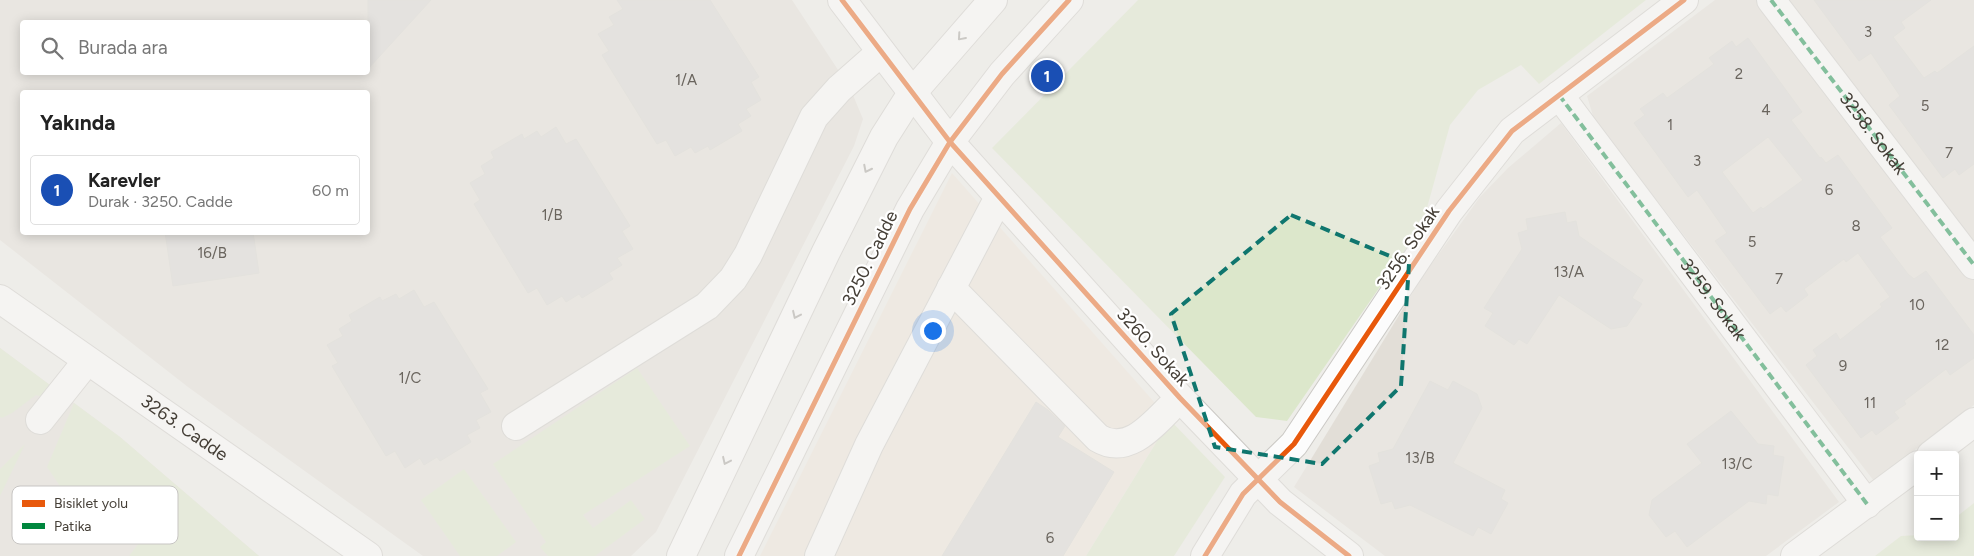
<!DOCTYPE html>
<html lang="tr">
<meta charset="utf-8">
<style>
body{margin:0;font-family:Figtree,sans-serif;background:#f2f2f2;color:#222}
.controls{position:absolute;right:15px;bottom:15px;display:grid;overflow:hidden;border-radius:5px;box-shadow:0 2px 12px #0003}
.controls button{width:45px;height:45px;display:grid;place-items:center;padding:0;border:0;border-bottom:1px solid #e0e0e0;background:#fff;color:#222;font:25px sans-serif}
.you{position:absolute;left:932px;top:330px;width:18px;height:18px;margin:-12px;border:4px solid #fff;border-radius:50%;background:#1a73e8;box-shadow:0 0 0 8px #1a73e833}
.badge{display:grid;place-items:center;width:32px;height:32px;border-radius:50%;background:#1a73e8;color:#fff;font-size:16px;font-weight:700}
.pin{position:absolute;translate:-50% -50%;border:2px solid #fff;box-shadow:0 1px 5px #0006}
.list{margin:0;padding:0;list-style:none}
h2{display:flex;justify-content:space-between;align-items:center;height:65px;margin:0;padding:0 20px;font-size:21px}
h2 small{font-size:16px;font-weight:400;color:#767676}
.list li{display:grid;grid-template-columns:32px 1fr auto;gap:15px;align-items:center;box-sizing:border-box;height:70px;margin:0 10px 10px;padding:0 10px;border:1px solid #e0e0e0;border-radius:5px}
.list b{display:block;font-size:19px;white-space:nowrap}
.list p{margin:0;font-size:16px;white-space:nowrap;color:#767676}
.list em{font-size:16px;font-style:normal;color:#767676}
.icon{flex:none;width:28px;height:28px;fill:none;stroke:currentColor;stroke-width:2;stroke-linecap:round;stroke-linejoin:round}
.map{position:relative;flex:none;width:1974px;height:556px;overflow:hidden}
.search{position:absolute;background:#fff;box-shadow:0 2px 12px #0003;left:20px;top:20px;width:350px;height:55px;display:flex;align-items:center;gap:12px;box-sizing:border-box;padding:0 18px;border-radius:5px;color:#767676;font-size:19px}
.panel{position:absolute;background:#fff;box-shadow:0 2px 12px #0003;left:20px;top:90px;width:350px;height:145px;border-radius:5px}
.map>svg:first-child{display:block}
.residential{fill:#e2ded7;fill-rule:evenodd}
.commercial{fill:#ede5da}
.green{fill:#dce7cb}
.building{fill:#d8d6d2;stroke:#d6d4cf;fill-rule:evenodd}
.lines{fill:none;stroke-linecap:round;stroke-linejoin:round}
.minor-casing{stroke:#cbc9c5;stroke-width:30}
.minor{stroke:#fcfcfc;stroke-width:28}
.quiet{stroke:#00873e;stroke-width:4;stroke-dasharray:8 4;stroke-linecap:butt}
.cycleway-casing{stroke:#fff;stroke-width:8}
.cycleway{stroke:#e8590c;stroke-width:5}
.oneway{stroke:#a09d99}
.marked{fill:none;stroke:#0f766e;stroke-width:4;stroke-dasharray:10 6;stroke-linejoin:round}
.labels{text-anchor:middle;stroke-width:4.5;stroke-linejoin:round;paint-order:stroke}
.number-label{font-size:15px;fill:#6a655e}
.street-label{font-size:18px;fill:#443e36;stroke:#fff}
.key{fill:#fff;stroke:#c7c5c3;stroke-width:1}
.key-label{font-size:14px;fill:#443e36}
</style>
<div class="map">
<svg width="1974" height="556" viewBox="0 0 1974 556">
<rect width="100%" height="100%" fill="#eeede9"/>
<g class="residential">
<path d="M0,0H792L850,88L863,119L854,146L656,532L631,556H423L188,387L0,240ZM22,22H368V72H22ZM22,92H368V232H22Z"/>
<path d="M1715,0H1974V405L1874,481L1594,119L1587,96Z"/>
<path d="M1561,123L1839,502L1766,556H1385L1294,487L1423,276L1480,197L1508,168Z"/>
<path d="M0,348L120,437L259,556H0Z"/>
</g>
<path class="commercial" d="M952,173L1170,420L1086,556H760Z"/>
<g class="green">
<path d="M1138,0H1646L1539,84L1521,65L1478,90L1450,125L1422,226L1287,421L1256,417L992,148Z"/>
<path d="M0,348L54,388L46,398L36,395L12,413L2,418L0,417Z"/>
<path d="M637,368L690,446L583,515L593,528L631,500L645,519L595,556H548L540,547L546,542L493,464Z"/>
<path d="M74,403L120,437L259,556H129L139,543L62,489L47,467Z"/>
<path d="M1170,420L1225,477L1174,556H1086Z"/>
<path d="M25,444L0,496V469Z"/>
<path d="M464,469L516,542L497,556H460L421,500Z"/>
<path d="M1974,503V556H1875L1901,536L1918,535V537H1955V518Z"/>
</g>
<g class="building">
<path d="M368,0H431L368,69Z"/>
<path d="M617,0H710L759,77L751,82L761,100L746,109L751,116L738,124L742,131L710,150L708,146L695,153L691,147L675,156L666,140L657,144L602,55L609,51L598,34L614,25L609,17L623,9Z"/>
<path d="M1814,0H1931L1901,22L1905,28L1893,37L1924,78L1935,71L1937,73L1974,46V164L1959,175L1955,169L1943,178L1889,105L1900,96L1871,53L1859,61Z"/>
<path d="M1748,38L1802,112L1791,120L1820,158L1821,157L1826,163L1838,155L1892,228L1880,237L1908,274L1914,279L1926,271L1974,335V358L1950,375L1946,369L1904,401L1906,404L1894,412L1899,418L1876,435L1872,430L1861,438L1806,365L1817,356L1813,350L1836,333L1840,340L1882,307L1880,304L1890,297L1858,253L1846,262L1844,259L1804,289L1808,295L1786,312L1781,306L1770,314L1715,241L1727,233L1697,190L1688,197L1634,123L1645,115L1640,109L1663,93L1667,98L1714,64L1709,58L1732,41L1736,47ZM1768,137L1803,180L1763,209L1761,207L1753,213L1722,172Z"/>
<path d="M556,127L566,144L576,139L630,226L622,231L633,249L617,258L622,265L609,273L613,279L582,298L579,294L566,302L562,296L547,305L537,288L528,293L474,204L480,200L470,183L485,174L481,166L494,158L491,152L522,134L524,139L537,131L541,137Z"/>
<path d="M1565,212L1567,223L1576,221L1579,236L1643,280L1632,298L1642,304L1627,326L1611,329L1559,295L1527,344L1519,339L1514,345L1485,326L1493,313L1484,308L1522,249L1518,233L1528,230L1526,219Z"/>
<path d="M165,232H253L259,273L173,286Z"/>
<path d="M414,290L424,307L434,302L488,389L480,393L491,412L476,420L480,428L467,435L471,442L440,461L437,457L424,465L420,458L405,468L395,451L386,456L332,366L338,363L327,345L343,336L339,329L352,321L349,315L380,297L382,301L396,294L399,299Z"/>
<path d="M1430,381L1448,390L1453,381L1477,394L1482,408L1453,463L1505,490L1501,499L1508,503L1491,534L1478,527L1473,536L1410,505L1395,509L1392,501L1381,504L1369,466L1380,462L1378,453L1393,449Z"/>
<path d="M1036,402L1048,410L1065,426L1058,437L1114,472L1063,556H942Z"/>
<path d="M1731,411L1758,444L1774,446L1773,455L1784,457L1778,496L1767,494L1766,504L1749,501L1687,547L1675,531L1666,537L1649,515L1652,500L1702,463L1687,444Z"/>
</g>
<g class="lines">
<defs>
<g id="minor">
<path d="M842,0L950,142L1180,398L1280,502L1349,556"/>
<path d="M1771,0L1974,265"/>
<path d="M1559,95L1867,504"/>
<path d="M951,288L1098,438C1131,458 1158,418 1180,398"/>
<path id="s1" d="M0,299L368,556"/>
<path d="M40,420L87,361"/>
<path d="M516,426L707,306L733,279L748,255L814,117L839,89L881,52"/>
<path d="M1931,455L1974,422"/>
<path d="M681,556L826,252L884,137L912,93L993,0"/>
<path d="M739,556L910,209L950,142L1002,74L1069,0"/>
<path d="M819,556L869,445L999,197"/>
<path d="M1205,556L1243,494L1294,444L1449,211L1512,131L1684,0"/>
<path d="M1795,556L1918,465"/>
</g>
</defs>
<use href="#minor" class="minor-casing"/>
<use href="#minor" class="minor"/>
<g class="quiet">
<path id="s2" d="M1771,0L1974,265"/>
<path id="s3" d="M1559,95L1867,504"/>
</g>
<defs>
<g id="cycleway">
<path d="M842,0L950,142L1180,398L1280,502L1349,556"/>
<path d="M739,556L910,209L950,142L1002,74L1069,0"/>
<path d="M1205,556L1243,494L1294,444L1449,211L1512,131L1684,0"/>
</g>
</defs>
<use href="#cycleway" class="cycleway-casing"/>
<use href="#cycleway" class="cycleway"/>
</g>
<defs><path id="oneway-chevron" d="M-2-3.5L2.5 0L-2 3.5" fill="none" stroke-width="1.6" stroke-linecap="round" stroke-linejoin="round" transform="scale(1.25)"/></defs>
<g class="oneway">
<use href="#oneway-chevron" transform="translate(961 37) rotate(131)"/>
<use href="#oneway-chevron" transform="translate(867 169) rotate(117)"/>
<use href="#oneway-chevron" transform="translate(796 315) rotate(115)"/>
<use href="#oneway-chevron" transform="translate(726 461) rotate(115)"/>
</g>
<path d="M0 0H1974V556H0ZM1291,215L1409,264L1401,386L1322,464L1215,447L1171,314Z" fill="#eeede9" fill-opacity=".55" fill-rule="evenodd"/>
<path class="marked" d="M1291,215L1409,264L1401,386L1322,464L1215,447L1171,314Z"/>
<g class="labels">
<g class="number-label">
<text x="1868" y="37">3</text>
<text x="1739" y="79">2</text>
<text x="686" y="85">1/A</text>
<text x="1925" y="111">5</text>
<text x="1766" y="115">4</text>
<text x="1670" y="130">1</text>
<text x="1949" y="158">7</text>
<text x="1697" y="166">3</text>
<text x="1829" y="195">6</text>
<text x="552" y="220">1/B</text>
<text x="1856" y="231">8</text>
<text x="1752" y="247">5</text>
<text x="212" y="258">16/B</text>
<text x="1569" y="277">13/A</text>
<text x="1779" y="284">7</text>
<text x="1917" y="310">10</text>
<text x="1942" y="350">12</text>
<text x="1843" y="371">9</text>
<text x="410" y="383">1/C</text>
<text x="1870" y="408">11</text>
<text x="1420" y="463">13/B</text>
<text x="1737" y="469">13/C</text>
<text x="1050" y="543">6</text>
</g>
<g class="street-label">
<text dy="6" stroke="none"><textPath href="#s2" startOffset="168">3258. Sokak</textPath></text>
<text transform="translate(1408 248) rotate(-56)" y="6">3256. Sokak</text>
<text transform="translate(870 258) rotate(-64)" y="6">3250. Cadde</text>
<text dy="6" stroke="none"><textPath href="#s3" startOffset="256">3259. Sokak</textPath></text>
<text transform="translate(1153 347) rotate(48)" y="6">3260. Sokak</text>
<text dy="6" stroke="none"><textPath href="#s1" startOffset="225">3263. Cadde</textPath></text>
</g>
</g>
<rect x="12" y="486" width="166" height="58" rx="8" class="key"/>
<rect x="22" y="500" width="23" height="7" fill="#e8590c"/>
<rect x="22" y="523" width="23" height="6" fill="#00873e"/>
<g class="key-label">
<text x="54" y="508">Bisiklet yolu</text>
<text x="54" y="531">Patika</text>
</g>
</svg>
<div class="controls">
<button>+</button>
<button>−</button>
</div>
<div class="you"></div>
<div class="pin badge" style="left:1047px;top:76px;background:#1a4fb4">1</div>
<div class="search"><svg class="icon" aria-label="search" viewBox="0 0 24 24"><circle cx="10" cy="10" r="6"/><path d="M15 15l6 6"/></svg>Burada ara</div>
<section class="panel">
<h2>Yakında<small></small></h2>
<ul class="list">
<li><span class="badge" style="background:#1a4fb4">1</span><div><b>Karevler</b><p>Durak · 3250. Cadde</p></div><em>60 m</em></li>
</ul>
</section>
</div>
